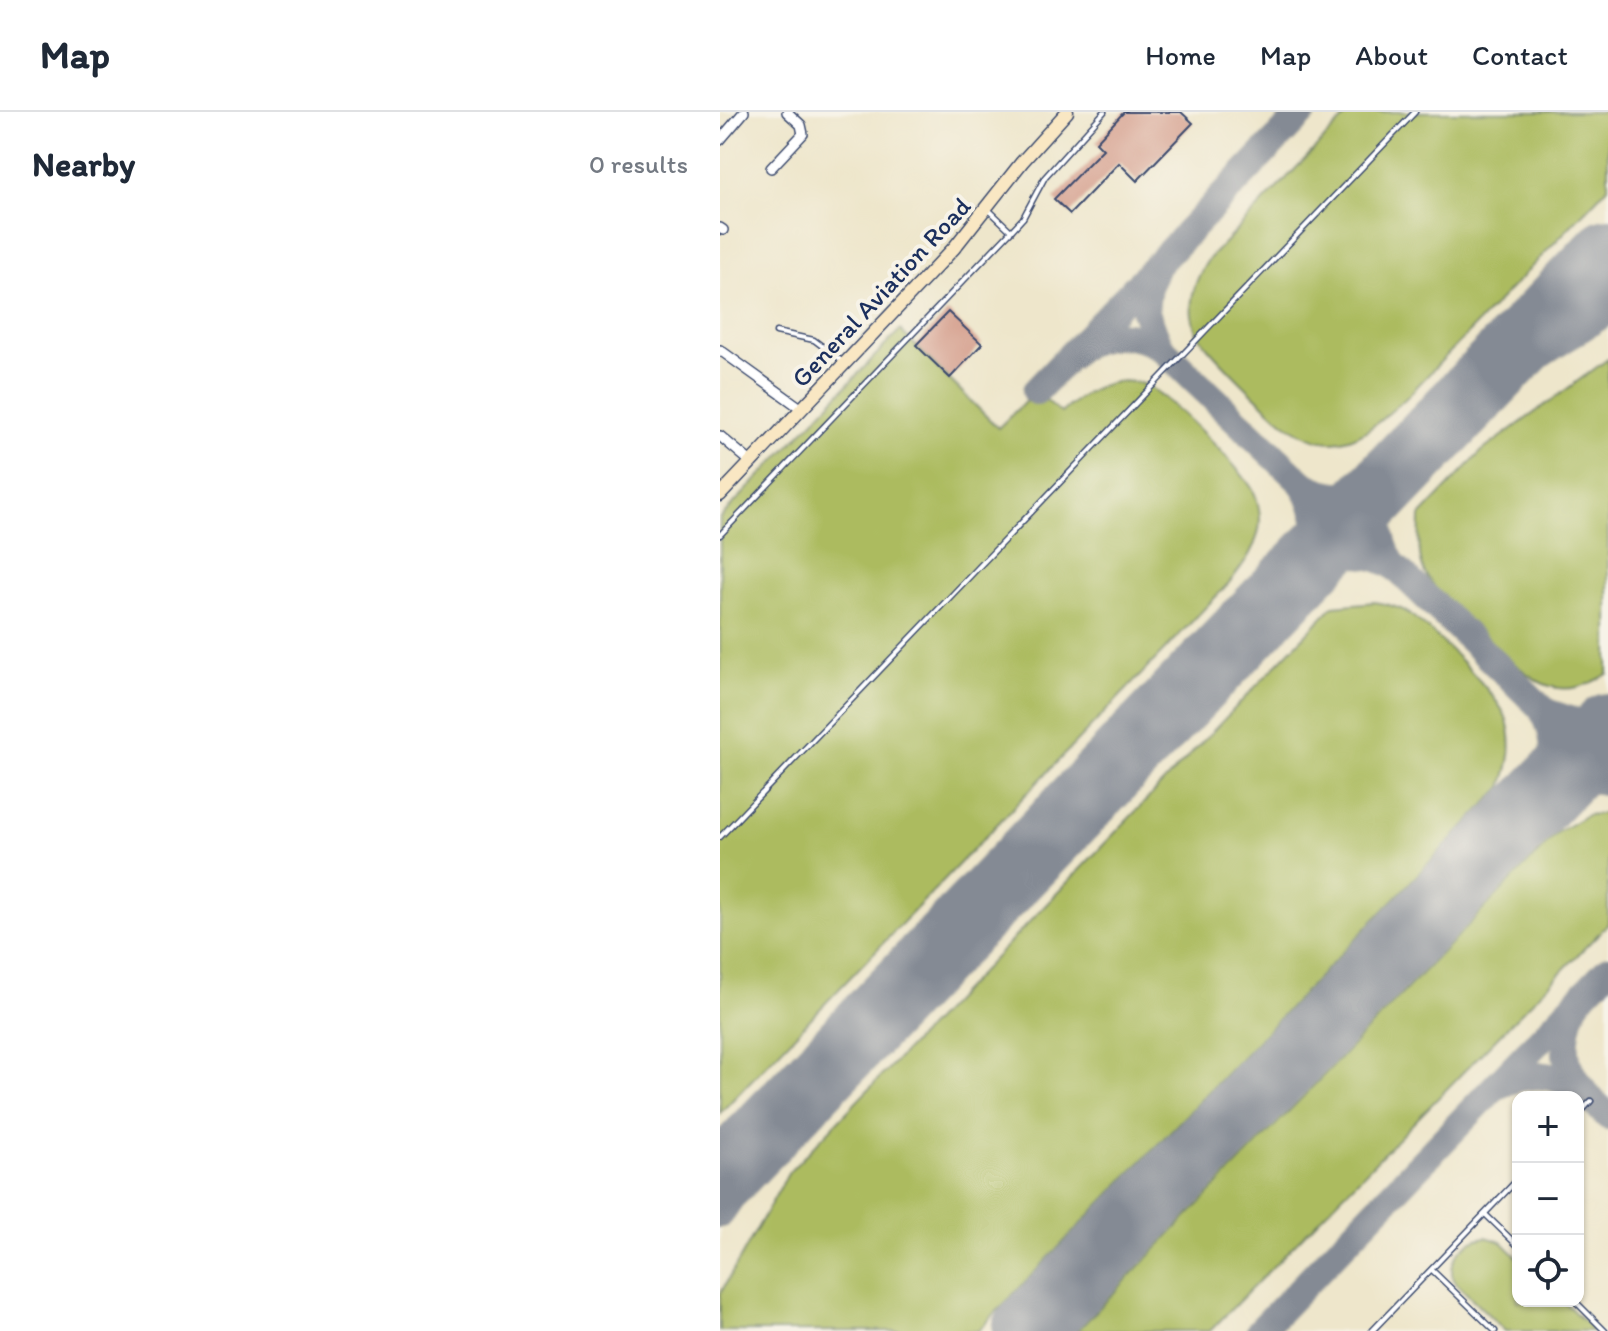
<!DOCTYPE html>
<meta charset="utf-8">
<style>
body{margin:0;font-family:Itim,sans-serif;background:#f2f2f3;color:#1f2937}
.controls{position:absolute;right:24px;bottom:24px;display:grid;overflow:hidden;border-radius:16px;box-shadow:0 2px 6px #0004}
.controls button{width:72px;height:72px;display:grid;place-items:center;padding:0;border:0;border-bottom:2px solid #e0e1e3;background:#fff;color:#1f2937;font:40px sans-serif}
.list{margin:0;padding:0;list-style:none}
h2{display:flex;justify-content:space-between;align-items:center;height:104px;margin:0;padding:0 32px;font-size:34px}
h2 small{font-size:26px;font-weight:400;color:#747a83}
.icon{flex:none;width:44px;height:44px;fill:none;stroke:currentColor;stroke-width:2;stroke-linecap:round;stroke-linejoin:round}
.map{position:relative;flex:none;width:888px;height:1219px;overflow:hidden}
header{display:flex;align-items:center;gap:48px;box-sizing:border-box;height:112px;padding:0 40px;background:#fff;border-bottom:2px solid #e0e1e3}
header strong{font-size:38px}
nav{display:flex;gap:44px;margin-inline-start:auto;font-size:28px}
main{display:flex}
aside{flex:1;background:#fff}
.map>svg:first-child{display:block}
.green{fill:#acbb5e;stroke:#64755e;stroke-width:2}
.lines{fill:none;stroke-linecap:round;stroke-linejoin:round}
.taxiway{stroke:#848a94;stroke-width:28}
.runway{stroke:#848a94;stroke-width:70}
.building{fill:#d49c8a}
.service-casing{stroke:#3b4a6e;stroke-width:7}
.minor-casing{stroke:#3b4a6e;stroke-width:12}
.secondary-casing{stroke:#3b4a6e;stroke-width:15}
.service{stroke:#fff;stroke-width:4}
.minor{stroke:#fff;stroke-width:9}
.secondary{stroke:#f9e7c3;stroke-width:12}
.labels{text-anchor:middle;stroke-width:8;stroke-linejoin:round;paint-order:stroke}
.street-label{font-size:26px;fill:#1b2f5e;stroke:#f7f3e8}
</style>
<header>
<strong>Map</strong>
<nav><a>Home</a><a>Map</a><a>About</a><a>Contact</a></nav>
</header>
<main>
<aside>
<h2>Nearby<small>0 results</small></h2>
<ul class="list">
</ul>
</aside>
<div class="map">
<svg width="888" height="1219" viewBox="0 0 888 1219">
<rect width="100%" height="100%" fill="#f7f3e8"/>
<filter id="ink" filterUnits="userSpaceOnUse"><feTurbulence type="fractalNoise" baseFrequency=".0125" numOctaves="2"/><feDisplacementMap in="SourceGraphic" scale="16" xChannelSelector="R" yChannelSelector="G"/><feConvolveMatrix kernelMatrix="1 2 1 2 8 2 1 2 1" color-interpolation-filters="sRGB"/></filter>
<filter id="wash" filterUnits="userSpaceOnUse"><feTurbulence type="fractalNoise" baseFrequency=".006" numOctaves="4" result="noise"/><feDisplacementMap in="SourceGraphic" scale="32" xChannelSelector="R" yChannelSelector="G"/><feGaussianBlur stdDeviation="1.8" result="paint"/><feColorMatrix in="noise" values="0 0 0 0 0 0 0 0 0 0 0 0 0 0 0 0 0 1.4 0 .05"/><feComposite in="paint" operator="in"/></filter>
<g filter="url(#wash)">
<rect width="100%" height="100%" fill="#eee6cb"/>
<g class="green">
<path d="M630,0H888V75L685,287C664,305 641,330 612,330C595,330 580,321 566,312C550,300 483,235 476,219C466,194 474,169 488,148Z"/>
<path d="M180,218L278,316L316,279L341,301C363,280 391,262 423,272C444,279 522,357 533,378C537,385 540,399 540,407C540,432 523,454 508,472L0,1001V406Z"/>
<path d="M888,247V562C867,574 848,582 824,572C800,562 713,482 704,459C697,442 700,421 700,404L762,339Z"/>
<path d="M655,490C666,492 676,494 685,499C709,514 779,583 787,608C794,633 790,652 782,675L258,1219H0V1182L69,1060L613,494Z"/>
<path d="M888,701V812L490,1219H357L838,720L867,703Z"/>
<path d="M766,1125L782,1130L798,1146V1189H843L874,1219H785L733,1168C728,1147 744,1128 766,1125Z"/>
</g>
<g class="lines">
<g class="taxiway">
<path d="M434,159L428,173L425,199L440,235L583,372C601,401 602,429 584,459"/>
<path d="M362,234C389,220 414,220 440,235"/>
<path d="M316,279L583,0"/>
<path d="M723,313L818,244L888,199"/>
<path d="M672,366C655,396 656,424 673,453L888,660"/>
<path d="M583,372C614,389 643,387 672,366"/>
<path d="M584,459C613,439 642,436 673,453"/>
<path d="M829,601L859,611L888,606"/>
<path d="M821,685C836,657 839,629 824,601"/>
<path d="M821,685C842,669 863,664 888,670"/>
<path d="M854,894C834,947 850,968 888,1004"/>
<path d="M779,973C809,959 833,960 861,978"/>
<path d="M0,1102L74,990"/>
<path d="M540,1219L888,857"/>
</g>
<g class="runway">
<path d="M0,1067L888,141"/>
<path d="M307,1219L888,616"/>
</g>
</g>
<g id="blocks">
<g class="building">
<path d="M404,0H461L473,11L417,69L399,51L350,102L334,87L383,37L376,30Z"/>
<path d="M228,200L262,232L230,266L196,233Z"/>
</g>
</g>
</g>
<g filter="url(#ink)">
<use href="#blocks" fill-opacity="0" stroke="#3b4a6e" stroke-width="2"/>
<g class="lines">
<defs>
<g id="service">
<path d="M268,97L291,119"/>
<path d="M56,220L94,228L122,249"/>
<path d="M0,423L291,119L303,106L325,65L384,0"/>
<path d="M0,725L695,0"/>
<path d="M858,1003L871,989"/>
<path d="M765,1102L798,1134"/>
<path d="M712,1158L775,1219"/>
<path d="M855,1189L885,1219"/>
<path d="M652,1219L798,1067"/>
</g>
<g id="minor">
<path d="M0,28L24,0"/>
<path d="M51,56L83,22L81,13L67,0"/>
<path d="M0,116L3,118"/>
<path d="M0,238L82,297"/>
<path d="M0,324L32,351"/>
</g>
<path id="secondary" d="M0,383L234,136L302,50L347,0"/>
</defs>
<use href="#service" class="service-casing"/>
<use href="#minor" class="minor-casing"/>
<use href="#secondary" class="secondary-casing"/>
<use href="#service" class="service"/>
<use href="#minor" class="minor"/>
<use href="#secondary" class="secondary"/>
</g>
</g>
<g class="labels">
<g class="street-label">
<text transform="translate(161 180) rotate(-47)" y="9">General Aviation Road</text>
</g>
</g>
</svg>
<div class="controls">
<button>+</button>
<button>−</button>
<button><svg class="icon" aria-label="locate" viewBox="0 0 24 24"><circle cx="12" cy="12" r="6"/><path d="M12 2v4M12 18v4M2 12h4M18 12h4"/></svg></button>
</div>
</div>
</main>
